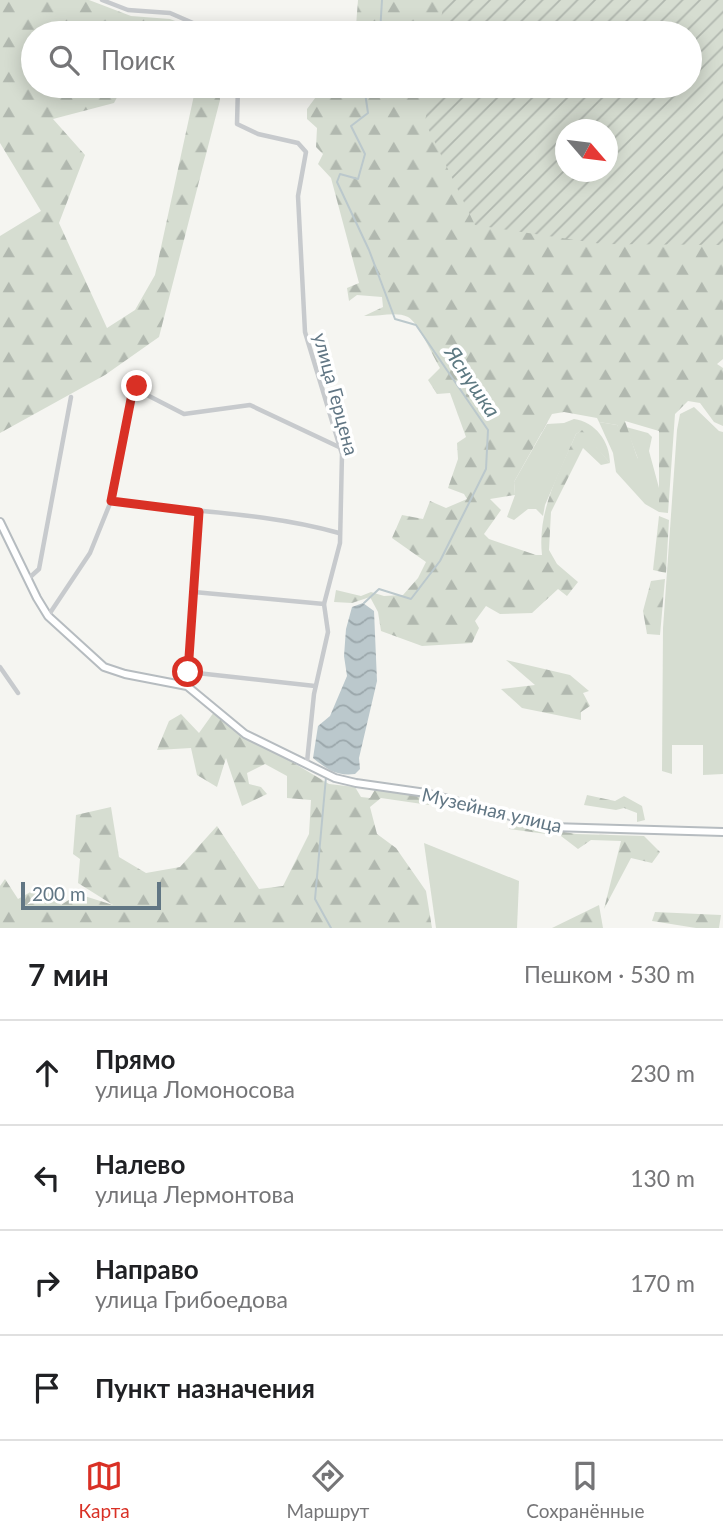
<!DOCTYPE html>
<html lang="ru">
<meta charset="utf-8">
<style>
body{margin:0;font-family:Lato,sans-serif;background:#f2f2f2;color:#202124}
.compass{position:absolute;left:555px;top:119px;width:63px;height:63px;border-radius:50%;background:#fff;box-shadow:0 4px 18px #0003;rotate:118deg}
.scale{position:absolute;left:21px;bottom:18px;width:140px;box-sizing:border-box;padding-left:7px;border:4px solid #617684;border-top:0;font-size:19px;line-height:24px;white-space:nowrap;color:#617684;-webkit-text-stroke:5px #fff;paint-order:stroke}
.stop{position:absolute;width:21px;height:21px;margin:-16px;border:5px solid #d93025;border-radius:50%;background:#fff}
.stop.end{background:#d93025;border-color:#fff;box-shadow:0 2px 7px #0008}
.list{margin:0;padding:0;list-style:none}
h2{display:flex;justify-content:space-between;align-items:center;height:91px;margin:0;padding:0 28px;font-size:30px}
h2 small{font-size:23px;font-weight:400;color:#757577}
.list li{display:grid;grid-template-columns:46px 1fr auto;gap:21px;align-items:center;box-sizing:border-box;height:105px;padding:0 28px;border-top:2px solid #e0e0e0}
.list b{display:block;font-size:26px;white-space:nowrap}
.list p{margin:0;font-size:23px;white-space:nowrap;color:#757577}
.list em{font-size:23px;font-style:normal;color:#757577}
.icon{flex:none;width:38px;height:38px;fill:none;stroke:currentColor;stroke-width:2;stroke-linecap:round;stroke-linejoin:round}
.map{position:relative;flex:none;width:723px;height:928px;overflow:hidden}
.search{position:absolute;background:#fff;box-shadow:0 4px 18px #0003;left:21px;right:21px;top:21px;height:77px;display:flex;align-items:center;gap:18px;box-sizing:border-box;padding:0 24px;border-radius:38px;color:#757577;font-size:26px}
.sheet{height:511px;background:#fff}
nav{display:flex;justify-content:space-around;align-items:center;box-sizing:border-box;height:98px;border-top:2px solid #e0e0e0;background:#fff;font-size:19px;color:#757577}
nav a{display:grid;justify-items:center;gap:4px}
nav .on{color:#d93025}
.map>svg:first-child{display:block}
.grass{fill:#d6ddd1}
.forest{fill:url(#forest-firs)}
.garden{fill:url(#garden-furrows);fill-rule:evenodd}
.water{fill:url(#water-waves)}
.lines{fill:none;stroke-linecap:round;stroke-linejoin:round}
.stream{stroke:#bbc8cc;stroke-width:2}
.secondary-casing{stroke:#b6bcc0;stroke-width:10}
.street{stroke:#c7cacd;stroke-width:4.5}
.secondary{stroke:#fff;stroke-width:6}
.route{stroke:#d93025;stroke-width:9}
.labels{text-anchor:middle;stroke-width:7;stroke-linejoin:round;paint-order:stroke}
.street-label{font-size:19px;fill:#617684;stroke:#fff}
.water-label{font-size:21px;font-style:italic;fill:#5d7982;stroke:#fff}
</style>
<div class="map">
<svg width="723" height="928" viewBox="0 0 723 928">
<defs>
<pattern id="forest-firs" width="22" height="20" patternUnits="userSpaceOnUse" patternTransform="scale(1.75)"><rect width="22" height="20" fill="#d6ddd1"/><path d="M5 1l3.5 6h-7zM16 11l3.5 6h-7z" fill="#b1b8af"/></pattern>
<pattern id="garden-furrows" width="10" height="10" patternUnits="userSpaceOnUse" patternTransform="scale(1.75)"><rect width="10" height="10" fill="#d6ddd1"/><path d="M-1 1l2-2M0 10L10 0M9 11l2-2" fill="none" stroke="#b1b8af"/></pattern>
<pattern id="water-waves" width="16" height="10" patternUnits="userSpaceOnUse" patternTransform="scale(1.75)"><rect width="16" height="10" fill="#bbc8cc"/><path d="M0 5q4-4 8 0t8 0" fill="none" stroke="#9ba7ab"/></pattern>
</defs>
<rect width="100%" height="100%" fill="#f5f5f1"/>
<g class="grass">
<path d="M694,407L719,431L723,432V774L703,775V745H672V774L662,771L663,628L677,430L680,414Z"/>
<path d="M574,419C595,422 610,441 610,463L581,431L576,434L545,505L543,516L536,509H528L514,520L507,517L515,495L514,482L547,424L564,423Z"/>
<path d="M599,422L617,425L638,459L626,427L648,433L652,437L649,451L659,488V512L645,504L616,472L613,453Z"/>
<path d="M424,843L519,881L517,928H436Z"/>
</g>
<g class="forest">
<path d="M0,0H89L131,16L170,19L206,33H170L160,28L149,33H33V86H123L114,103L53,119L85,155L59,223L107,328L135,310L155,275L196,86H219L220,100L159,337L105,375L0,433V236L41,211L0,143Z"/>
<path d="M358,0H476L464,33H341L356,26Z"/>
<path d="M321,86H453L458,173L723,214V359L717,364L723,368V426L714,422L700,403L688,401L675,414L668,513L659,512V431L625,421L638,460H632L617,425L599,422L597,418L564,412L552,414L514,482L515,495L490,499L501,510L484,534L489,539L536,555H542C537,511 559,473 576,434L582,430L610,463L601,465L583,448L551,512L549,550L557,564L578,582L567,596L558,589L532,613L500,614L486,606L475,621L479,628L472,643L422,646L381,631L378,612L370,597L352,603L334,602L336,590L361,596L371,592L384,596L403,595L418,578L426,562L392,538L402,515L423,519L430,501L446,508L467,499L464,494L448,488L458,459L457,443L466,437L450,393L437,394L428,380L440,368C433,356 418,322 408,317C396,311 377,317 364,316L383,307L382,297L357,295L349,301L347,288L359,283L331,178L318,164L323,154L316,147L317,128L307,119V109L321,90Z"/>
<path d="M659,516L669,520L666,573L653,570Z"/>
<path d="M665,579L660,635L647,634L643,611L651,581Z"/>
<path d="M506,660L570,675L589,691L583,693L590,706L581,712V720L522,708L501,689L535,685Z"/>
<path d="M214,712L242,736L265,746L329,784L355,787L361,797L370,798L376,788L430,798L429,805L381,798L370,807L377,834L396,848L426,891L432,928H0V886L5,879L18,899L41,886L61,905L78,894L113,905L78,883L80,859L73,854L76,815L111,807L119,857L146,873L180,867L217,826L259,889L283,886L309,834L311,800L287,798V776L265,764L247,773L249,784L261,787L267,794L242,806L226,758L217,787L197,775L191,748L157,750L169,721L181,714L199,733Z"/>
<path d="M587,795L615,801L624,796L642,806L645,820L637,822V813L624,808L616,810L584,805Z"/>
<path d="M511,823L576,834L644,836L660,852L652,863L631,858L604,909L621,841L591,840L578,849L561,836L509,829Z"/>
<path d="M599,905L603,928H552Z"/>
<path d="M655,912L721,915L719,928H696L652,921Z"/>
</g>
<path class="garden" d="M444,0H723V245L602,244L475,225L425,122L431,86H690V33H439ZM566,130H608V172H566Z"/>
<path class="water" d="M363,603L374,611L377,681L359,758L360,769L355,774C336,776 328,770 313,758L318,726L330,716L347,676L344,656L346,629L352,607Z"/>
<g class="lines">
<g class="stream">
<path d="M380,33L382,0"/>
<path d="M364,603L379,589L411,599L440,561L486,469L488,430L416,325L395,319L369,250L337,182L340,174L358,179L365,154L351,126L368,113L364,86"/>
<path d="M326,777L315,899L331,928"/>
</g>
<defs>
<path id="secondary" d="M0,522L37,598L48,616L104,667L125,674L187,686L245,734L335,778L356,783L426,793L551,827L723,832"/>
</defs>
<use href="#secondary" class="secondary-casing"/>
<g class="street">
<path d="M102,0L128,10L170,13L216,33"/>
<path d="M238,86L237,124L258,134L298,143L306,152L298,196L305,332L342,454L340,543L324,604L328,632L314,694L307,762"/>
<path d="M111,501C187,512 265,512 339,533"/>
<path d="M28,579L39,569L71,397"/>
<path d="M194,592L324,604"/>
<path d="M48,616L90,553L111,501L132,394L137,386L149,396L184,414L250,405L339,447"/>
<path d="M0,667L18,693"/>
<path d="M188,672L315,686"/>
<path d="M187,686L199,512"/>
</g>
<use href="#secondary" class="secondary"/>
</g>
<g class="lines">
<path class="route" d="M137,386L132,394L111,501L199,512L188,672"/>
</g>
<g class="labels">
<g class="street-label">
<text transform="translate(336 394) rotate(75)" y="7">улица Герцена</text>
<text transform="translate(492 810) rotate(13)" y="7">Музейная улица</text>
</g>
<g class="water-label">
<text transform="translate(472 382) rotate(56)" y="7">Яснушка</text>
</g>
</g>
</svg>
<svg class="compass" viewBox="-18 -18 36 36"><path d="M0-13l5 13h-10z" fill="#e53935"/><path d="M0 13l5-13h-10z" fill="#757577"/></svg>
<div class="scale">200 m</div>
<div class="stop" style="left:188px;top:672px"></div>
<div class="stop end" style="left:137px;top:386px"></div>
<div class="search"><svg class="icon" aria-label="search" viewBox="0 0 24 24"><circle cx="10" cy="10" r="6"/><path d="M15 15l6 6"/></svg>Поиск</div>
</div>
<section class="sheet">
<h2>7 мин<small>Пешком · 530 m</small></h2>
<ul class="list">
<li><svg class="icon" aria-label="ahead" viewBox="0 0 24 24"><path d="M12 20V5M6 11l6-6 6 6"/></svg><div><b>Прямо</b><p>улица Ломоносова</p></div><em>230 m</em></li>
<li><svg class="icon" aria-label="left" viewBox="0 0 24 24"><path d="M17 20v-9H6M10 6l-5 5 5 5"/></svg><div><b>Налево</b><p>улица Лермонтова</p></div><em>130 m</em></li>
<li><svg class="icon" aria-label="right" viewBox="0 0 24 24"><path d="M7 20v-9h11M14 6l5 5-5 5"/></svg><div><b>Направо</b><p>улица Грибоедова</p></div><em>170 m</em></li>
<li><svg class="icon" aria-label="arrive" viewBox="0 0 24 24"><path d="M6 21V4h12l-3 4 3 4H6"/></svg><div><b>Пункт назначения</b></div></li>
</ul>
</section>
<nav>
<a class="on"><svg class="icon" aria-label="map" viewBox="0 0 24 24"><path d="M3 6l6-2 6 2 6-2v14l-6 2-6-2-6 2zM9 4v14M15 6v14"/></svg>Карта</a>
<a><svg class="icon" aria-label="directions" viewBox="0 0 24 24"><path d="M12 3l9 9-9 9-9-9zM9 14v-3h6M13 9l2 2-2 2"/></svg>Маршрут</a>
<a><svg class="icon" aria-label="saved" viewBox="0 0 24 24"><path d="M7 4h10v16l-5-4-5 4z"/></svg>Сохранённые</a>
</nav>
